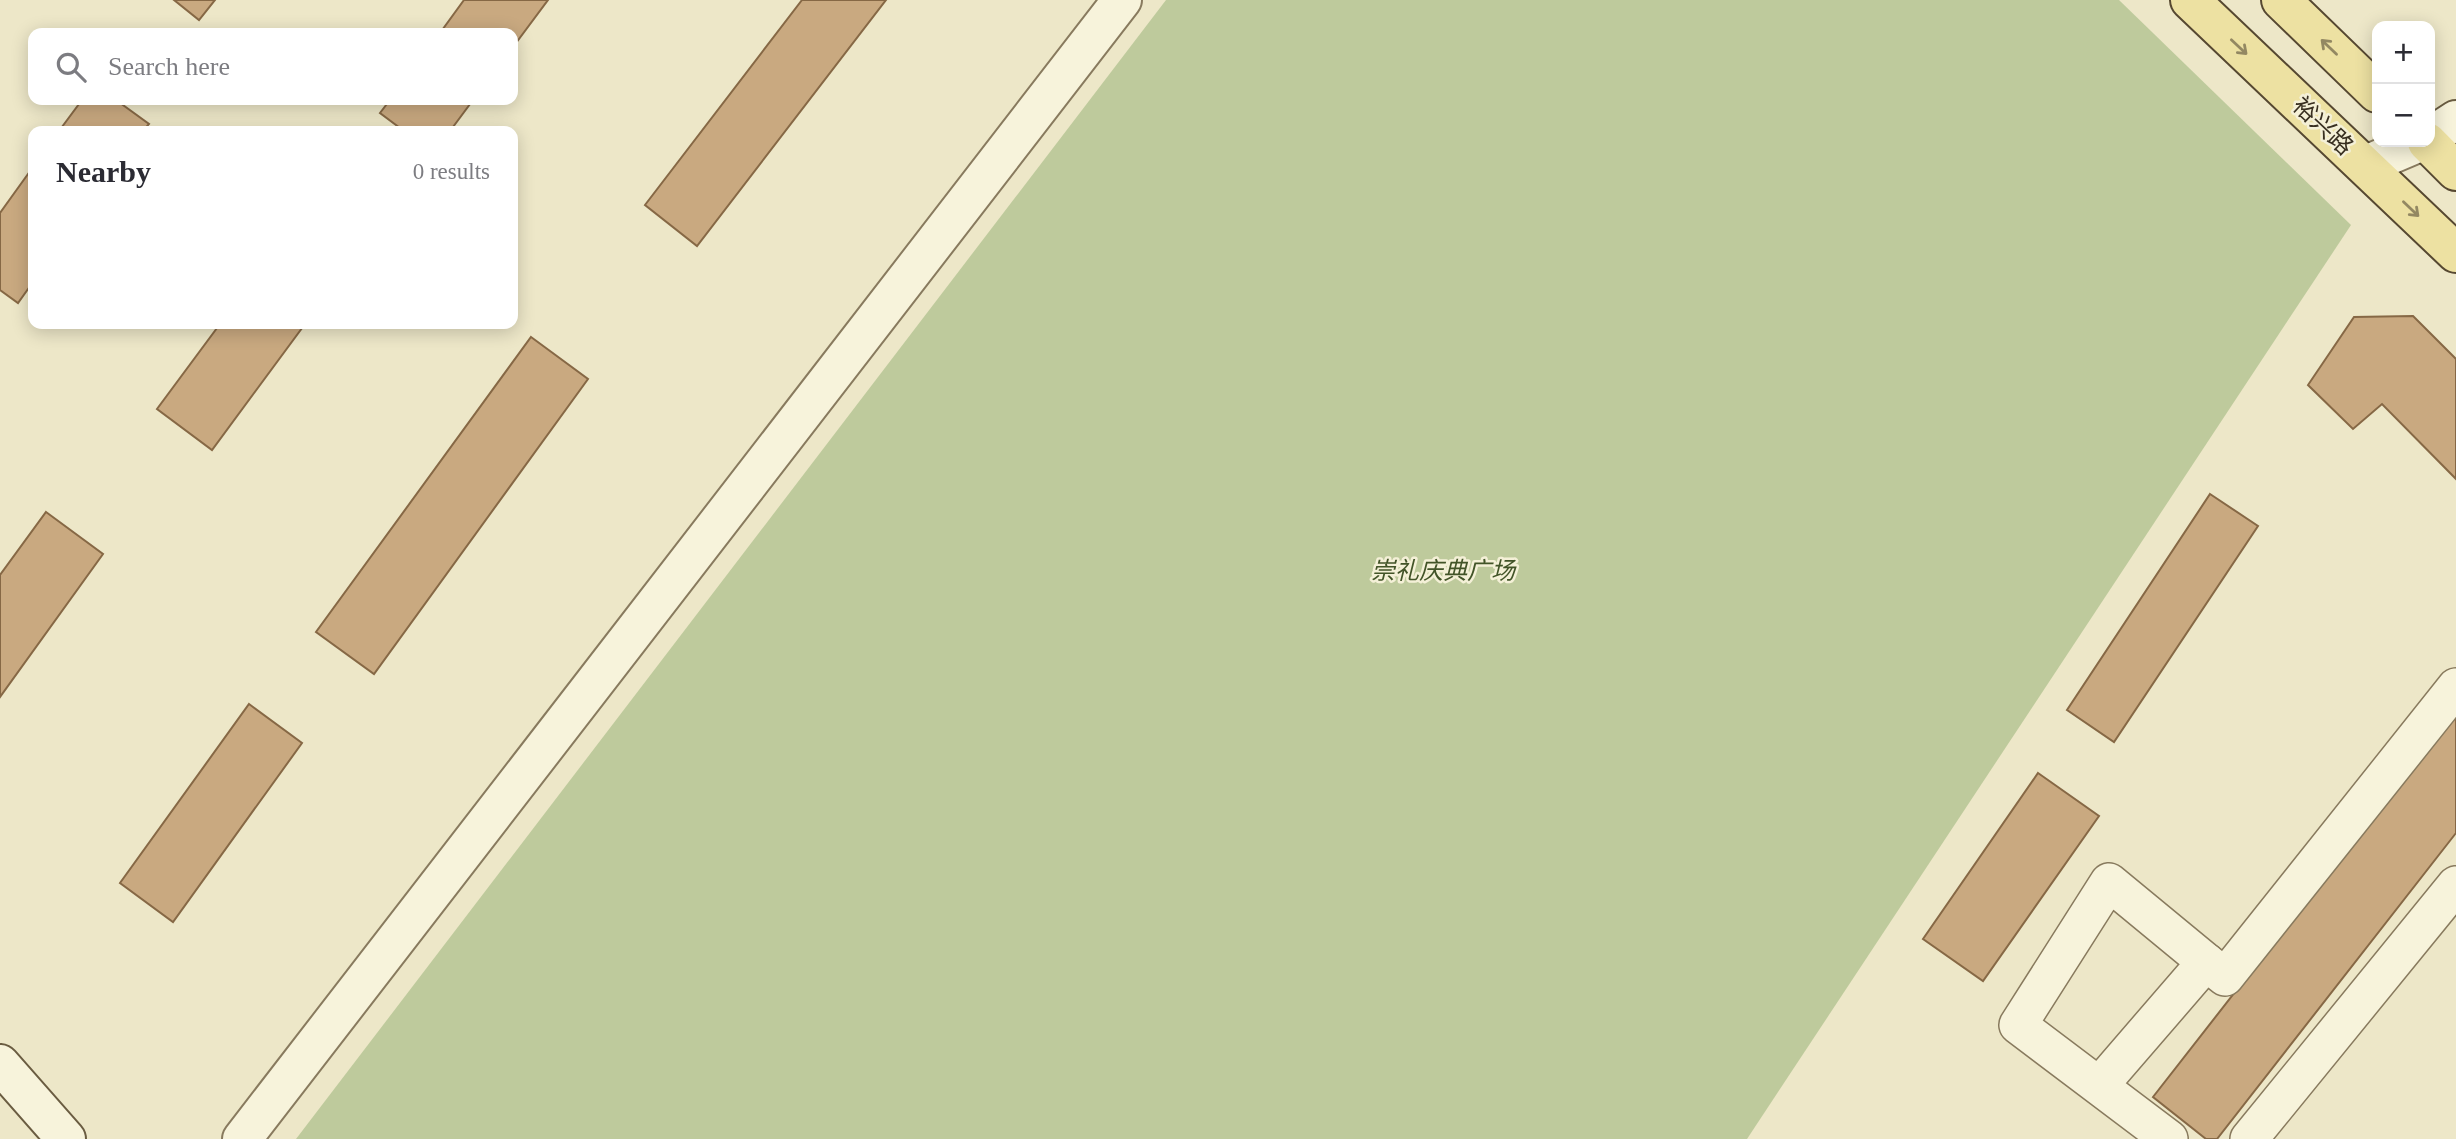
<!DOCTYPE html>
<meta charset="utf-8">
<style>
body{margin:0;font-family:"Times New Roman","Noto Sans SC",serif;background:#f7f7f7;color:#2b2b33}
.controls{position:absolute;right:21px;top:21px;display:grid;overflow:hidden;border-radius:14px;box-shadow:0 4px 18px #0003}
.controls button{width:63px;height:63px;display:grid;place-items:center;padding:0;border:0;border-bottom:2px solid #e1e1e2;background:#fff;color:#2b2b33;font:35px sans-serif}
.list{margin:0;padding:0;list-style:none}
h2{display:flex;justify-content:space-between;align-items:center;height:91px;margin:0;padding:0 28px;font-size:30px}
h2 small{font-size:23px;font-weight:400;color:#7c7c81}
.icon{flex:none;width:38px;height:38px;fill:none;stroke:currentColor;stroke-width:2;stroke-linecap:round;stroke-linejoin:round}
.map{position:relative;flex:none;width:2456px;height:1139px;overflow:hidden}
.search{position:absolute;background:#fff;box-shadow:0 4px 18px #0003;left:28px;top:28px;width:490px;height:77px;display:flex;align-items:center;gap:18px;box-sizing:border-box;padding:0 24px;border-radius:14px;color:#7c7c81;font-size:26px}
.panel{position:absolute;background:#fff;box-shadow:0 4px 18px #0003;left:28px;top:126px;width:490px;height:203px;border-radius:14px}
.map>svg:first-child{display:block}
.green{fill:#beca9c}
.building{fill:#c9a980;stroke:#866845;stroke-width:2}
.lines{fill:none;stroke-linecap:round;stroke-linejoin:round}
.minor-casing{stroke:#887a5e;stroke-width:40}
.tertiary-casing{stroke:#887a5e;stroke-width:42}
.secondary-casing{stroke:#6a5c41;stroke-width:42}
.primary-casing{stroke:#564831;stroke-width:42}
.minor{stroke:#f7f3db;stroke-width:37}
.tertiary{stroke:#f7f3db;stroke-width:38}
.secondary{stroke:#f7f3db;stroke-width:38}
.primary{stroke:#ede1a2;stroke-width:38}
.oneway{stroke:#938862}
.labels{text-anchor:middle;stroke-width:5;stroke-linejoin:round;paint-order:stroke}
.street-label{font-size:24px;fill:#393021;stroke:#f4f0d7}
.park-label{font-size:24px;font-style:italic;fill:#425428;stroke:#f4f0d7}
</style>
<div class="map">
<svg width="2456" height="1139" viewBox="0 0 2456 1139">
<rect width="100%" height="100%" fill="#ede7c8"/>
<path class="green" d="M1166,0H2119L2351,225L1747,1139H296Z"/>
<g class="building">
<path d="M174,0H215L199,20Z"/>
<path d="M464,0H548L513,47V33H440Z"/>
<path d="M802,0H886L697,246L645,205Z"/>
<path d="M82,100H116L149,124L143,131H59Z"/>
<path d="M390,100H473L450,131H404L380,113Z"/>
<path d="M33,167V282L18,303L0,290V213Z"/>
<path d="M2413,316L2456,359V479L2382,404L2353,429L2308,385L2354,317Z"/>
<path d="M220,324H305L212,450L157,409Z"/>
<path d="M531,337L588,379L374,674L316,632Z"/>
<path d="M2210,494L2258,526L2114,742L2067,710Z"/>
<path d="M46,512L103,554L0,697V575Z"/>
<path d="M249,704L302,743L173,922L120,883Z"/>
<path d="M2456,709V833L2217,1139H2206L2153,1097Z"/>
<path d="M2038,773L2099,816L1983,981L1923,939Z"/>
</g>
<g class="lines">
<defs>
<g id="minor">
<path d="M2206,962L2225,977L2456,687"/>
<path d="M2099,1086L2206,962L2109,882L2018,1025L2169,1139"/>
<path d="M2249,1139L2456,885"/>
</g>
<g id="tertiary">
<path d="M2366,165L2420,142"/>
<path d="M242,1139L1122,0"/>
</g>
<g id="secondary">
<path d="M2430,137L2456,120"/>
<path d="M0,1064L66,1139"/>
</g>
<g id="primary">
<path d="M2190,0L2456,253"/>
<path d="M2281,0L2377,93"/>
<path d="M2427,142L2456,171"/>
</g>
</defs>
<use href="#minor" class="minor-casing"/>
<use href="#tertiary" class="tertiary-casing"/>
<use href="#secondary" class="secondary-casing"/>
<use href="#primary" class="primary-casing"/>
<use href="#minor" class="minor"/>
<use href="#tertiary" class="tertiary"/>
<use href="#secondary" class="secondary"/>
<use href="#primary" class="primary"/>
</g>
<defs><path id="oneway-shaft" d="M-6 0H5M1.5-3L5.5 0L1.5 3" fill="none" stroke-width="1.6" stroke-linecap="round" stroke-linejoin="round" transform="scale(1.75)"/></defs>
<g class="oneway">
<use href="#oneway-shaft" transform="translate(2239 47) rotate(43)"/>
<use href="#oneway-shaft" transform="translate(2329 47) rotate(-136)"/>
<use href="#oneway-shaft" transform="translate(2411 209) rotate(44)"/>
</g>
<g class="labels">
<g class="street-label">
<text transform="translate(2323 126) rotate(43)" y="8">裕兴路</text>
</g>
<g class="park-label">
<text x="1443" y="579">崇礼庆典广场</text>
</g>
</g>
</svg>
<div class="controls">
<button>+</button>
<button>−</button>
</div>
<div class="search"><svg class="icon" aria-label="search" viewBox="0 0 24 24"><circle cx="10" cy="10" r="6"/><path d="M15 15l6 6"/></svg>Search here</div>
<section class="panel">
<h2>Nearby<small>0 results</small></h2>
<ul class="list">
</ul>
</section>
</div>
